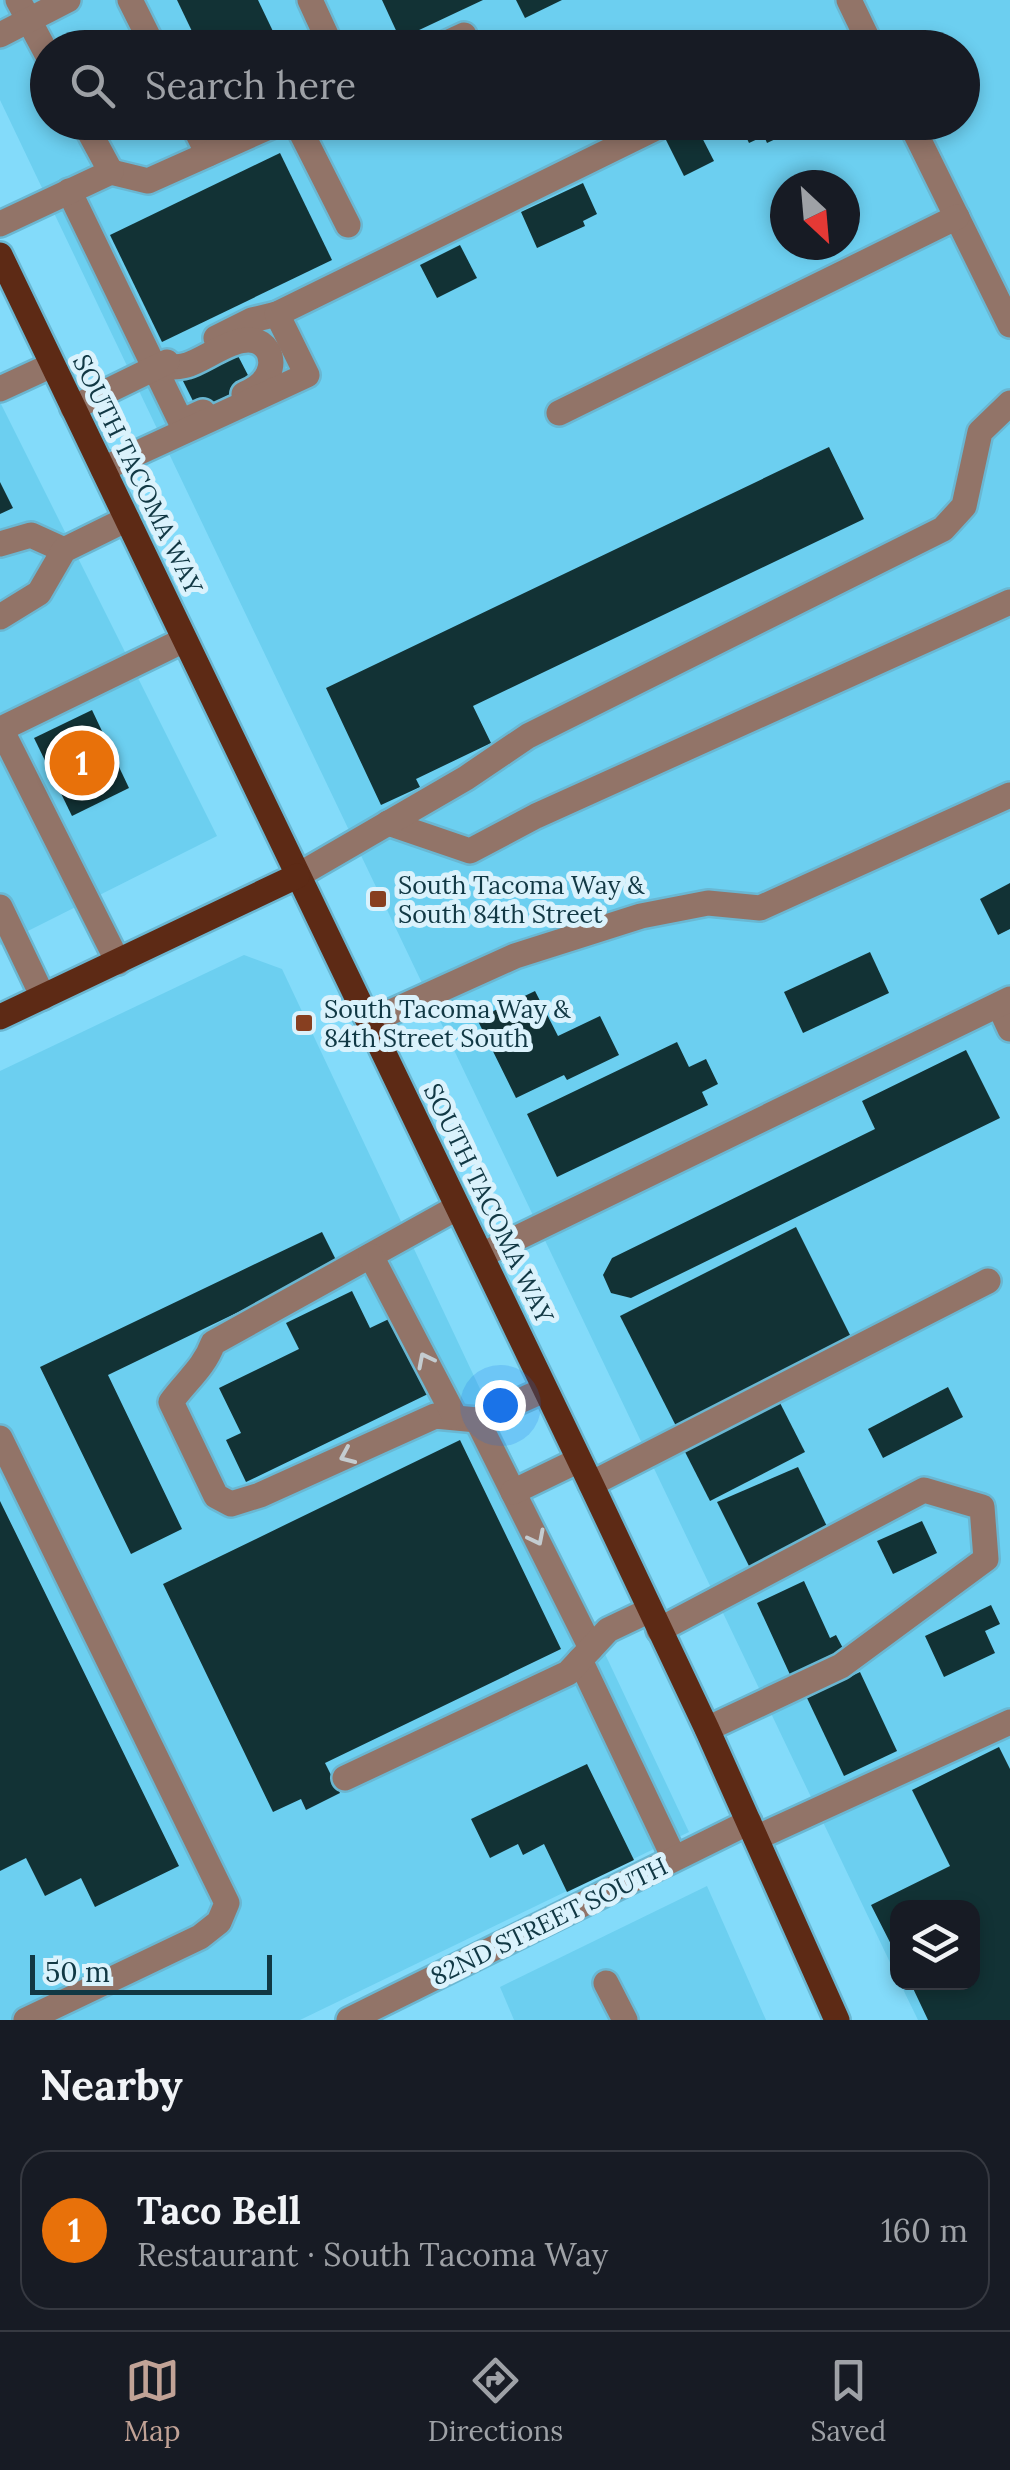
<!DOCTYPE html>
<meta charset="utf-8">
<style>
body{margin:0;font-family:Lora,serif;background:#242831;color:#f1f3f6}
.controls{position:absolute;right:30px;bottom:30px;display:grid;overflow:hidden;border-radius:20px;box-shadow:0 5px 15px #0003}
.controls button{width:90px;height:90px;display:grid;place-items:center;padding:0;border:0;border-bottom:2px solid #363941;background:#171b24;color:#f1f3f6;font:50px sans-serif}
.compass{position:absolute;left:770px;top:170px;width:90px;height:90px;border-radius:50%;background:#171b24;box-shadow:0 5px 15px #0003;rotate:154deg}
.scale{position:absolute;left:30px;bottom:25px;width:242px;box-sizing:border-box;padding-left:10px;border:5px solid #113844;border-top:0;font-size:28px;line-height:35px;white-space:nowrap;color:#113844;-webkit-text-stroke:8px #daf2fc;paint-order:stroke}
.you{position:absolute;left:500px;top:1405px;width:35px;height:35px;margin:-25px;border:8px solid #fff;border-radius:50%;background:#1a73e8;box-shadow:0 0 0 15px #1a73e833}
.badge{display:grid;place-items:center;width:65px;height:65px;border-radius:50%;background:#c1a296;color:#fff;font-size:32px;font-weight:700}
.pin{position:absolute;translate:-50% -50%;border:5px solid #fff;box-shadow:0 2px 10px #0006}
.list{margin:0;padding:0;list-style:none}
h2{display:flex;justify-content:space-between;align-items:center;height:130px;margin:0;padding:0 40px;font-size:42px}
h2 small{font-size:32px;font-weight:400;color:#9ea1a6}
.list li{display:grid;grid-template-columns:65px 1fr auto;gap:30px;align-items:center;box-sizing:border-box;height:160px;margin:0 20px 20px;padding:0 20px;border:2px solid #363941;border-radius:30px}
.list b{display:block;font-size:38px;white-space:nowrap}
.list p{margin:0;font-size:32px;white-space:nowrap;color:#9ea1a6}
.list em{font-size:32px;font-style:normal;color:#9ea1a6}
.icon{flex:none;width:55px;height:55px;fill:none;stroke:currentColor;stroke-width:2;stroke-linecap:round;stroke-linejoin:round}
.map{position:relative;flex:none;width:1010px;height:2020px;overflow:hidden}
.search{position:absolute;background:#171b24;box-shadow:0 5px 15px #0003;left:30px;right:30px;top:30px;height:110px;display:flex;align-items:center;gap:25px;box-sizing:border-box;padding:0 35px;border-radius:55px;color:#9ea1a6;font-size:38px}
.sheet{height:310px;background:#171b24}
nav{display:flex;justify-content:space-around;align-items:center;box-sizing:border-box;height:140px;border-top:2px solid #363941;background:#171b24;font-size:28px;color:#9ea1a6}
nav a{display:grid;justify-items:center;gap:5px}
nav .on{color:#c1a296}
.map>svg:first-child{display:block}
.built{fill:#6ccff0;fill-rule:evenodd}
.building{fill:#123235}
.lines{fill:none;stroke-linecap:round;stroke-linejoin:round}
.minor-casing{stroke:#6ab7d2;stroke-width:30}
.major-casing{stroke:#6ab7d2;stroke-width:30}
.minor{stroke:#927468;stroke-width:25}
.major{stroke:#5d2a15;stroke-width:25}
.oneway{stroke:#c4ccd0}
.poi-dot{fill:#873f20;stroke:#daf2fc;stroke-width:4}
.labels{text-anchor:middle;stroke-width:10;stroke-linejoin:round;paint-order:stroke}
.street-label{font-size:25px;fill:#113844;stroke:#daf2fc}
.poi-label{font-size:25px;fill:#113844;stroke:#daf2fc;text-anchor:start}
</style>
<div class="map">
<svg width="1010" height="2020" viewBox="0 0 1010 2020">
<rect width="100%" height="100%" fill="#83dbfa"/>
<g class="built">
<path d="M0,0H1010V2020H918L900,1983L972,1982V1908H898L897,1977L0,100ZM48,48H962V122H48ZM785,185H845V245H785Z"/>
<path d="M0,402L217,836L0,945Z"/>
<path d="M244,955L282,969L689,1832L300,2020H0V1071Z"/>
<path d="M707,1886L766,2020H514L500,1987Z"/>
</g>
<g class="building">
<path d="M177,0H258L281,48H200Z"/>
<path d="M382,0H483L400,39Z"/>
<path d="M516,0H562L525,18Z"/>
<path d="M691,122H694L714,161L684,176L664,136Z"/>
<path d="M739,122H797L799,128L767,143L764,136L749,143Z"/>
<path d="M280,153L332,260L162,342L110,235Z"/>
<path d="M583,183L597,214L583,221L585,226L537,248L521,212Z"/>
<path d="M460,245L477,278L437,298L420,265Z"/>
<path d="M235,350L252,383L198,411L181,377Z"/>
<path d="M829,447L864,519L473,706L491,743L416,779L420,787L381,805L326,688Z"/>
<path d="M0,482L13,508L0,514Z"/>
<path d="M92,710L129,788L72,816L34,738Z"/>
<path d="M1010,883V929L998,935L980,899Z"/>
<path d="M870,952L889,993L803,1033L784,992Z"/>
<path d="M535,991L558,1036L600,1016L619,1055L567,1080L564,1075L516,1098L477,1019Z"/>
<path d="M677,1042L689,1067L706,1059L718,1084L702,1092L708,1105L557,1177L527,1114Z"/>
<path d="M966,1050L1000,1118L631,1298L611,1293L603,1275L612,1258L875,1129L862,1101Z"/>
<path d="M796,1227L851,1337L676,1426L620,1316Z"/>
<path d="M322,1232L338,1264L108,1375L182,1529L131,1554L40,1367Z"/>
<path d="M352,1291L370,1328L391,1318L428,1394L246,1482L226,1440L241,1433L219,1388L299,1349L286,1323Z"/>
<path d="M948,1387L963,1417L883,1458L868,1429Z"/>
<path d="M778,1399L805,1452L710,1501L683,1448Z"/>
<path d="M460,1440L561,1649L325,1763L340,1793L306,1810L301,1799L273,1812L163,1584Z"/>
<path d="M798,1467L839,1551L756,1580L717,1502Z"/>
<path d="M0,1501L179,1866L95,1907L81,1878L45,1896L26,1858L0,1871Z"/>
<path d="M922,1521L937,1553L893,1574L877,1541Z"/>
<path d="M804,1581L830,1638L836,1635L846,1654L792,1679L757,1603Z"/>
<path d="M991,1605L1000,1624L985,1631L995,1653L944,1677L925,1636Z"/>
<path d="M860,1672L897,1751L844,1776L807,1698Z"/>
<path d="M999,1747L1010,1769V2020H928L910,1982H972V1908H898V1958L871,1905L950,1866L912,1790Z"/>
<path d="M587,1764L634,1860L567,1892L544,1844L523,1855L518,1844L490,1858L471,1819Z"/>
</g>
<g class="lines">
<defs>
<g id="minor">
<path d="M18,0L48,56"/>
<path d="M130,0L154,48"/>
<path d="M310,0L332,48"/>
<path d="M849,0L872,48"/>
<path d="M0,35L68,0"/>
<path d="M436,48L464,35"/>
<path d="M192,122L208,154"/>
<path d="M296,122L348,225"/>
<path d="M910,122L1010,325"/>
<path d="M111,172L148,181L280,122"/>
<path d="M69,191L181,422L203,412"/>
<path d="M0,224L111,172L84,122"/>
<path d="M216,338L252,320L277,314"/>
<path d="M155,368C165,367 177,368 187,365C209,359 249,322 268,351C272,359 272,366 268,374C263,385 254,390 244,394"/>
<path d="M0,389L52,365"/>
<path d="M73,408L167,362"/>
<path d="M559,413L957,217"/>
<path d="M103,469L307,375L277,314L668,122"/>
<path d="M0,544L31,535L64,550"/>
<path d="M0,617L39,593L64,550L127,519"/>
<path d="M388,823L470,851L536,816L1010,602"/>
<path d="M297,876L466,778L528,736L943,529L964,506L980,432L1010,403"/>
<path d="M0,907L43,997"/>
<path d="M118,962L1,729L184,640"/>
<path d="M999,1005L1010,1029"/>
<path d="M369,1022L515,956L641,916L708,903L760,908L1010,795"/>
<path d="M458,1207L213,1343C204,1368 186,1381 171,1402L216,1496L231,1504L260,1495L435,1416L477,1420L544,1390"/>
<path d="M482,1255L1010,999"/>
<path d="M371,1256L455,1417"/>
<path d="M477,1420L591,1648"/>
<path d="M0,1438L227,1903L219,1922L200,1937L26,2020"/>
<path d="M591,1484L988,1281"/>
<path d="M513,1492L579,1460"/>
<path d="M659,1630L924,1490L982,1507L986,1559L841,1666L707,1729"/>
<path d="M580,1660L674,1858"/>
<path d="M345,1778L568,1673L608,1630L650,1610"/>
<path d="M756,1838L1010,1722"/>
<path d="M606,1983L625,2020"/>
<path d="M349,2020L749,1822"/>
</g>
<g id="major">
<path d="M0,255L591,1484L707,1729L837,2020"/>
<path d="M0,1017L297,876"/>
</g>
</defs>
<use href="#minor" class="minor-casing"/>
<use href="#major" class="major-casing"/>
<use href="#minor" class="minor"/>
<use href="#major" class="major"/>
</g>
<defs><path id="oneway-chevron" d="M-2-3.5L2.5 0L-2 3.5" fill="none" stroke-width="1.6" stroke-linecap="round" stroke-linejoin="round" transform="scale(2.5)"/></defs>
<g class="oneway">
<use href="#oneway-chevron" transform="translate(425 1360) rotate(-117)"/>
<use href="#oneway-chevron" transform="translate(347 1456) rotate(156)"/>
<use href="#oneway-chevron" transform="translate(537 1538) rotate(63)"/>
</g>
<g class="poi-dot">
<rect x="368" y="889" width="20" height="20" rx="5"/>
<rect x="294" y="1013" width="20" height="20" rx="5"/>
</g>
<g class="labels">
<g class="street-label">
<text transform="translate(138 474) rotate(64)" y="9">SOUTH TACOMA WAY</text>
<text transform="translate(489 1203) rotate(64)" y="9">SOUTH TACOMA WAY</text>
<text transform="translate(549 1921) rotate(-26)" y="9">82ND STREET SOUTH</text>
</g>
<g class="poi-label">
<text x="398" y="894">South Tacoma Way &amp;<tspan x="398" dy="29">South 84th Street</tspan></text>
<text x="324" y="1018">South Tacoma Way &amp;<tspan x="324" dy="29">84th Street South</tspan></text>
</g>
</g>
</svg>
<div class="controls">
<button><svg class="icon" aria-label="layers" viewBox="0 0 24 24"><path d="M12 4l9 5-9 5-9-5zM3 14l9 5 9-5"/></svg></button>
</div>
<svg class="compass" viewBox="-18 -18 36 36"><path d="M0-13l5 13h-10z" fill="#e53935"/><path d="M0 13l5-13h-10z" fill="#9ea1a6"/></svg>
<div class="scale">50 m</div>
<div class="you"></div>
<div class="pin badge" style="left:82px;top:763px;background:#e8710a">1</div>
<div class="search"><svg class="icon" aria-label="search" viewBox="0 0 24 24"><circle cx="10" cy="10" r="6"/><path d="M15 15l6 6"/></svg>Search here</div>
</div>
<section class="sheet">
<h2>Nearby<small></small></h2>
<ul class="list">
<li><span class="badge" style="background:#e8710a">1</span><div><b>Taco Bell</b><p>Restaurant · South Tacoma Way</p></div><em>160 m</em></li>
</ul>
</section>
<nav>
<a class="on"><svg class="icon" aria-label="map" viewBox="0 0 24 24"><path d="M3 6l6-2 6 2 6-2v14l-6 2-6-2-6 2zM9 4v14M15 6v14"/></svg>Map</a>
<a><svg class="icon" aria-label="directions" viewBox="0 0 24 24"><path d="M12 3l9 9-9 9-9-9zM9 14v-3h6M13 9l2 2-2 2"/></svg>Directions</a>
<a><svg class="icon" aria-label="saved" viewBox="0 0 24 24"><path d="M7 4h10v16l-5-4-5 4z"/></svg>Saved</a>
</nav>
